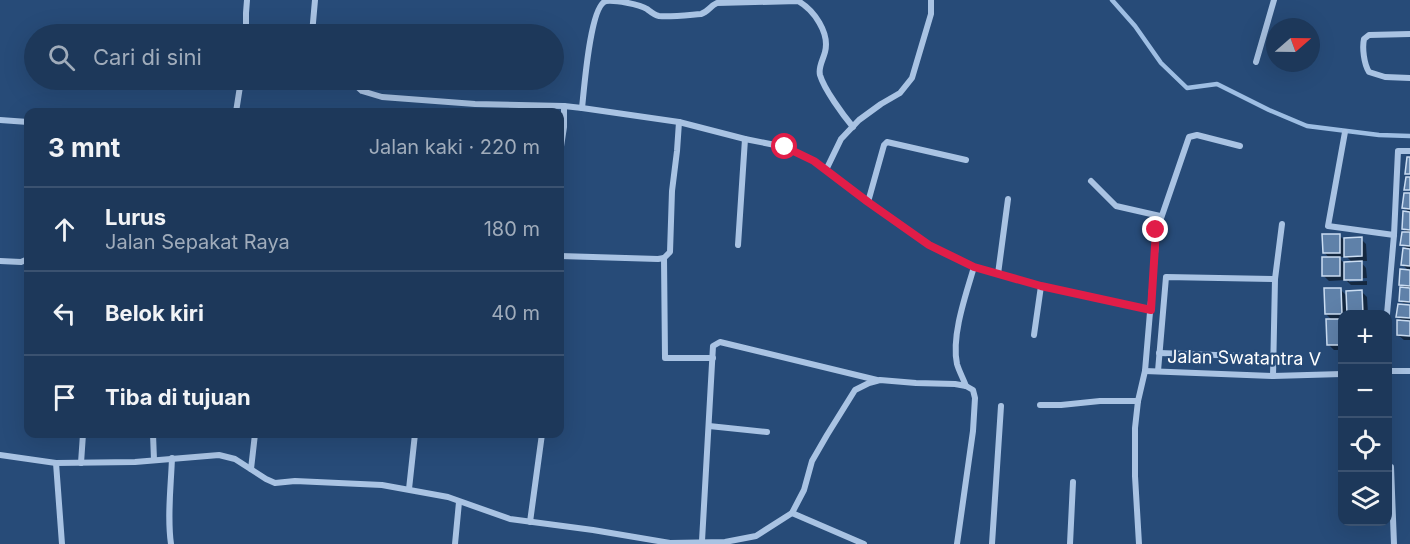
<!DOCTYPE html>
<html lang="id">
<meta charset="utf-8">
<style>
body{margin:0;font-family:Inter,sans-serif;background:#253f60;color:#f1f3f6}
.controls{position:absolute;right:18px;bottom:18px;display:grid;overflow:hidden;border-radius:12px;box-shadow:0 6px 24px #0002}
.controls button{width:54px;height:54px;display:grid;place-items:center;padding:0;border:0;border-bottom:2px solid #3b5270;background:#1d385a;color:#f1f3f6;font:30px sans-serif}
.compass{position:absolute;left:1266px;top:18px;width:54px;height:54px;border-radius:50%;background:#1d385a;box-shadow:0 6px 24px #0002;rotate:70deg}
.stop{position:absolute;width:18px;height:18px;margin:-14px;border:4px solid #e11d48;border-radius:50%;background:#fff}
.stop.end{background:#e11d48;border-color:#fff;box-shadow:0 2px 6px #0008}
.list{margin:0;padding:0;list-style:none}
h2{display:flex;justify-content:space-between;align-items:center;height:78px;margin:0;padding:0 24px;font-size:26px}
h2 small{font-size:20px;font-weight:400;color:#a0acbb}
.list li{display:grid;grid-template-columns:39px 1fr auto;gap:18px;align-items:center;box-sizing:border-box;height:84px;padding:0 24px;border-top:2px solid #3b5270}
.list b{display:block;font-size:22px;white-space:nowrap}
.list p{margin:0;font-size:20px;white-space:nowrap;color:#a0acbb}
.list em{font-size:20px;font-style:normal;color:#a0acbb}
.icon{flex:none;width:33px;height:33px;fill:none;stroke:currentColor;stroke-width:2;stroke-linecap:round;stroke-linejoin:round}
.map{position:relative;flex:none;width:1410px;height:544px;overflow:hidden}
.search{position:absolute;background:#1d385a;box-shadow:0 6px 24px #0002;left:24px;top:24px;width:540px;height:66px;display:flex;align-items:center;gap:15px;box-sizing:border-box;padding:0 21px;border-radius:33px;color:#a0acbb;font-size:22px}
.panel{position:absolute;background:#1d385a;box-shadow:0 6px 24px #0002;left:24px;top:108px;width:540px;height:330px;border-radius:12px}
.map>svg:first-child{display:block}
.shadow{fill:#0007;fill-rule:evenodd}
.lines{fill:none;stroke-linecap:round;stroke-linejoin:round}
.stream{stroke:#9ebee3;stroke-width:4.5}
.building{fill:#5f81a9;stroke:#cbddf2;stroke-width:1.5}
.street{stroke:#a9c3e3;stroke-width:6}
.route{stroke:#e11d48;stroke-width:8}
.labels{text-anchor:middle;stroke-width:4.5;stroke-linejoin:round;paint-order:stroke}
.street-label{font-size:18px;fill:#fff;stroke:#274b78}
</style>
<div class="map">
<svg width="1410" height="544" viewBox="0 0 1410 544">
<rect width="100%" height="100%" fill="#274b78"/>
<g class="shadow">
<path d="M1410,195V303H1403L1401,300L1406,289L1401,284L1410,272L1403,265L1408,250L1402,244L1409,234L1403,228L1410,213L1404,208Z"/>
<path d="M1339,235L1345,241L1361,239L1366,244L1367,261H1360L1366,268L1367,278L1349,279V282L1367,281V285H1351L1346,280L1329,281L1324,276L1330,259L1324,252ZM1338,257H1347L1353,263H1344Z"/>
<path d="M1340,289L1347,296L1362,292L1367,297L1368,314H1342V319H1341L1342,320V350H1334L1329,345L1333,321L1326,314Z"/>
<path d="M1410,307V340H1404L1398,335L1404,322L1398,317Z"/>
</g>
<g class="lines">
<path class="stream" d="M1112,0L1135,26L1161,63L1187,88L1217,84L1269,110L1307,126L1379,135L1410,136"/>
</g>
<g class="building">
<path d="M1407,157H1410V174H1405Z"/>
<path d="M1406,177H1410V190H1404Z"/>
<path d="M1404,193H1410V209L1402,208Z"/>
<path d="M1403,211L1410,212V230L1402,229Z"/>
<path d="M1402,232H1410V246L1400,245Z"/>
<path d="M1322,234H1340V253H1323Z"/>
<path d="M1362,237V256L1344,257V238Z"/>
<path d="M1403,248L1410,249V266L1401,265Z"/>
<rect x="1322" y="257" width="18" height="19"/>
<path d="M1362,261V280H1344V262Z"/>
<path d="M1400,269L1410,270V286L1399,285Z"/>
<path d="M1400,287L1410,288V302L1399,301Z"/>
<path d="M1324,288H1341L1342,314H1325Z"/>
<path d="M1362,290L1363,314H1347L1346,291Z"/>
<path d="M1398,304L1410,305V318L1396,317Z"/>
<path d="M1326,319H1342V345H1327Z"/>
<path d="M1397,320L1410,321V336L1397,335Z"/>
</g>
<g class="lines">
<g class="street">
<path d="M246,34V13L247,0"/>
<path d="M312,34L315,0"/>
<path d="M348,34L354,27L396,34"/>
<path d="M1410,34L1369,35L1364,39C1362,48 1364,64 1369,72L1385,77L1410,78"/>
<path d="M1256,62L1274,0"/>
<path d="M350,80L362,91L382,97L475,104L564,106L582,108L679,122L745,139L785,147L814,161L868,202L929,245L974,267L1041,286L1151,310"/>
<path d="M582,108C584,91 590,5 606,1C615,0 639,4 647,9C651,12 654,15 659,16C671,17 688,15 701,14C708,12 710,6 717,3L798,1C814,10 830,33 825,52C823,60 818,67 820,75C824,89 843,115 853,127"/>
<path d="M236,112L241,80"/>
<path d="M0,120L28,122"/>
<path d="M1345,132L1328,226L1394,235"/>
<path d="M560,153L564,127V106"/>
<path d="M826,170L841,139L859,120L881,104L900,93L912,78L931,14V0"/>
<path d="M1091,181L1116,206L1160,216"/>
<path d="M868,202L884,145L887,142L966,160"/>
<path d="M738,245L745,139"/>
<path d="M560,256L658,259L664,258L670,252L672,191L677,151L679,122"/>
<path d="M664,258L665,358H713"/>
<path d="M0,261L21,262L28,259"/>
<path d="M998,274L1008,199"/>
<path d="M1387,314L1394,235L1398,151H1410"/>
<path d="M1034,335L1041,286"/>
<path d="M1159,353L1274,357"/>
<path d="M1145,371L1273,376L1342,374"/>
<path d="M1158,371L1166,277L1275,279"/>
<path d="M1388,371H1410"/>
<path d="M1273,376L1275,279L1282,224"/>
<path d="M966,386C963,378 959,371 957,364C951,336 966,294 974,267"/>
<path d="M1040,405H1061L1100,401H1138"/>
<path d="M709,426L767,432"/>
<path d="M153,434L154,460"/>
<path d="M0,455L56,463L135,462L219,455L235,459L266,479L275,483L295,481L382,485L448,497L510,519L593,530L670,543L725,542L756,536L792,513L804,490L812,461L827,435L855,390L869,383L880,380L916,383L955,384L966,386L973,390L975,398L973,431L957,544"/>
<path d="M56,463L62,544"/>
<path d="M81,463L83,434"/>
<path d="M1391,467L1394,544"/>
<path d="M251,469L255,434"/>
<path d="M409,489L415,434"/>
<path d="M792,513L864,544"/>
<path d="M530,522L542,434"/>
<path d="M702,541L713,346L720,342L877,380"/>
<path d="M171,544C167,516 171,486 172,458"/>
<path d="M455,544L459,502"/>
<path d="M992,544L1001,406"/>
<path d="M1070,544L1073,482"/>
<path d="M1139,544L1135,476V428L1138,401L1145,371L1157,230L1189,137L1197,135L1240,146"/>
</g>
</g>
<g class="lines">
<path class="route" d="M785,147L814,161L868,202L929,245L974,267L1041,286L1151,310L1156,230"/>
</g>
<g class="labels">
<g class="street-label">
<text transform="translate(1244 358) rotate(1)" y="6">Jalan Swatantra V</text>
</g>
</g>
</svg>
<div class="controls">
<button>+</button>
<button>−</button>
<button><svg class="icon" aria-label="locate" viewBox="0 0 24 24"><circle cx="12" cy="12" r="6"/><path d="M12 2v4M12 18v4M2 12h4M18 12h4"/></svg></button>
<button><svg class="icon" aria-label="layers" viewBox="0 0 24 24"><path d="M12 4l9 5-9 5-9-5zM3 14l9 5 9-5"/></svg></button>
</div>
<svg class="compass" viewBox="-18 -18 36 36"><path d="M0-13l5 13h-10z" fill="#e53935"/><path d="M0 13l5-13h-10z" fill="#a0acbb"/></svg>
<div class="stop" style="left:785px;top:147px"></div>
<div class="stop end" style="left:1156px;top:230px"></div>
<div class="search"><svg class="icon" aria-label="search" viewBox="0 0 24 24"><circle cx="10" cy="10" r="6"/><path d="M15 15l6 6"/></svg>Cari di sini</div>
<section class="panel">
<h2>3 mnt<small>Jalan kaki · 220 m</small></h2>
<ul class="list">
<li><svg class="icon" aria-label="ahead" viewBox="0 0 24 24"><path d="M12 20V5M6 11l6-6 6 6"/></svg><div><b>Lurus</b><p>Jalan Sepakat Raya</p></div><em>180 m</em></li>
<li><svg class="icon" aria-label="left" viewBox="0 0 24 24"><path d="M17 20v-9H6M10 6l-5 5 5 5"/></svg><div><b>Belok kiri</b></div><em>40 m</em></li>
<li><svg class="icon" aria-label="arrive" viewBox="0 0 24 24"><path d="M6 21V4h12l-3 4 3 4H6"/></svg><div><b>Tiba di tujuan</b></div></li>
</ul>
</section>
</div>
